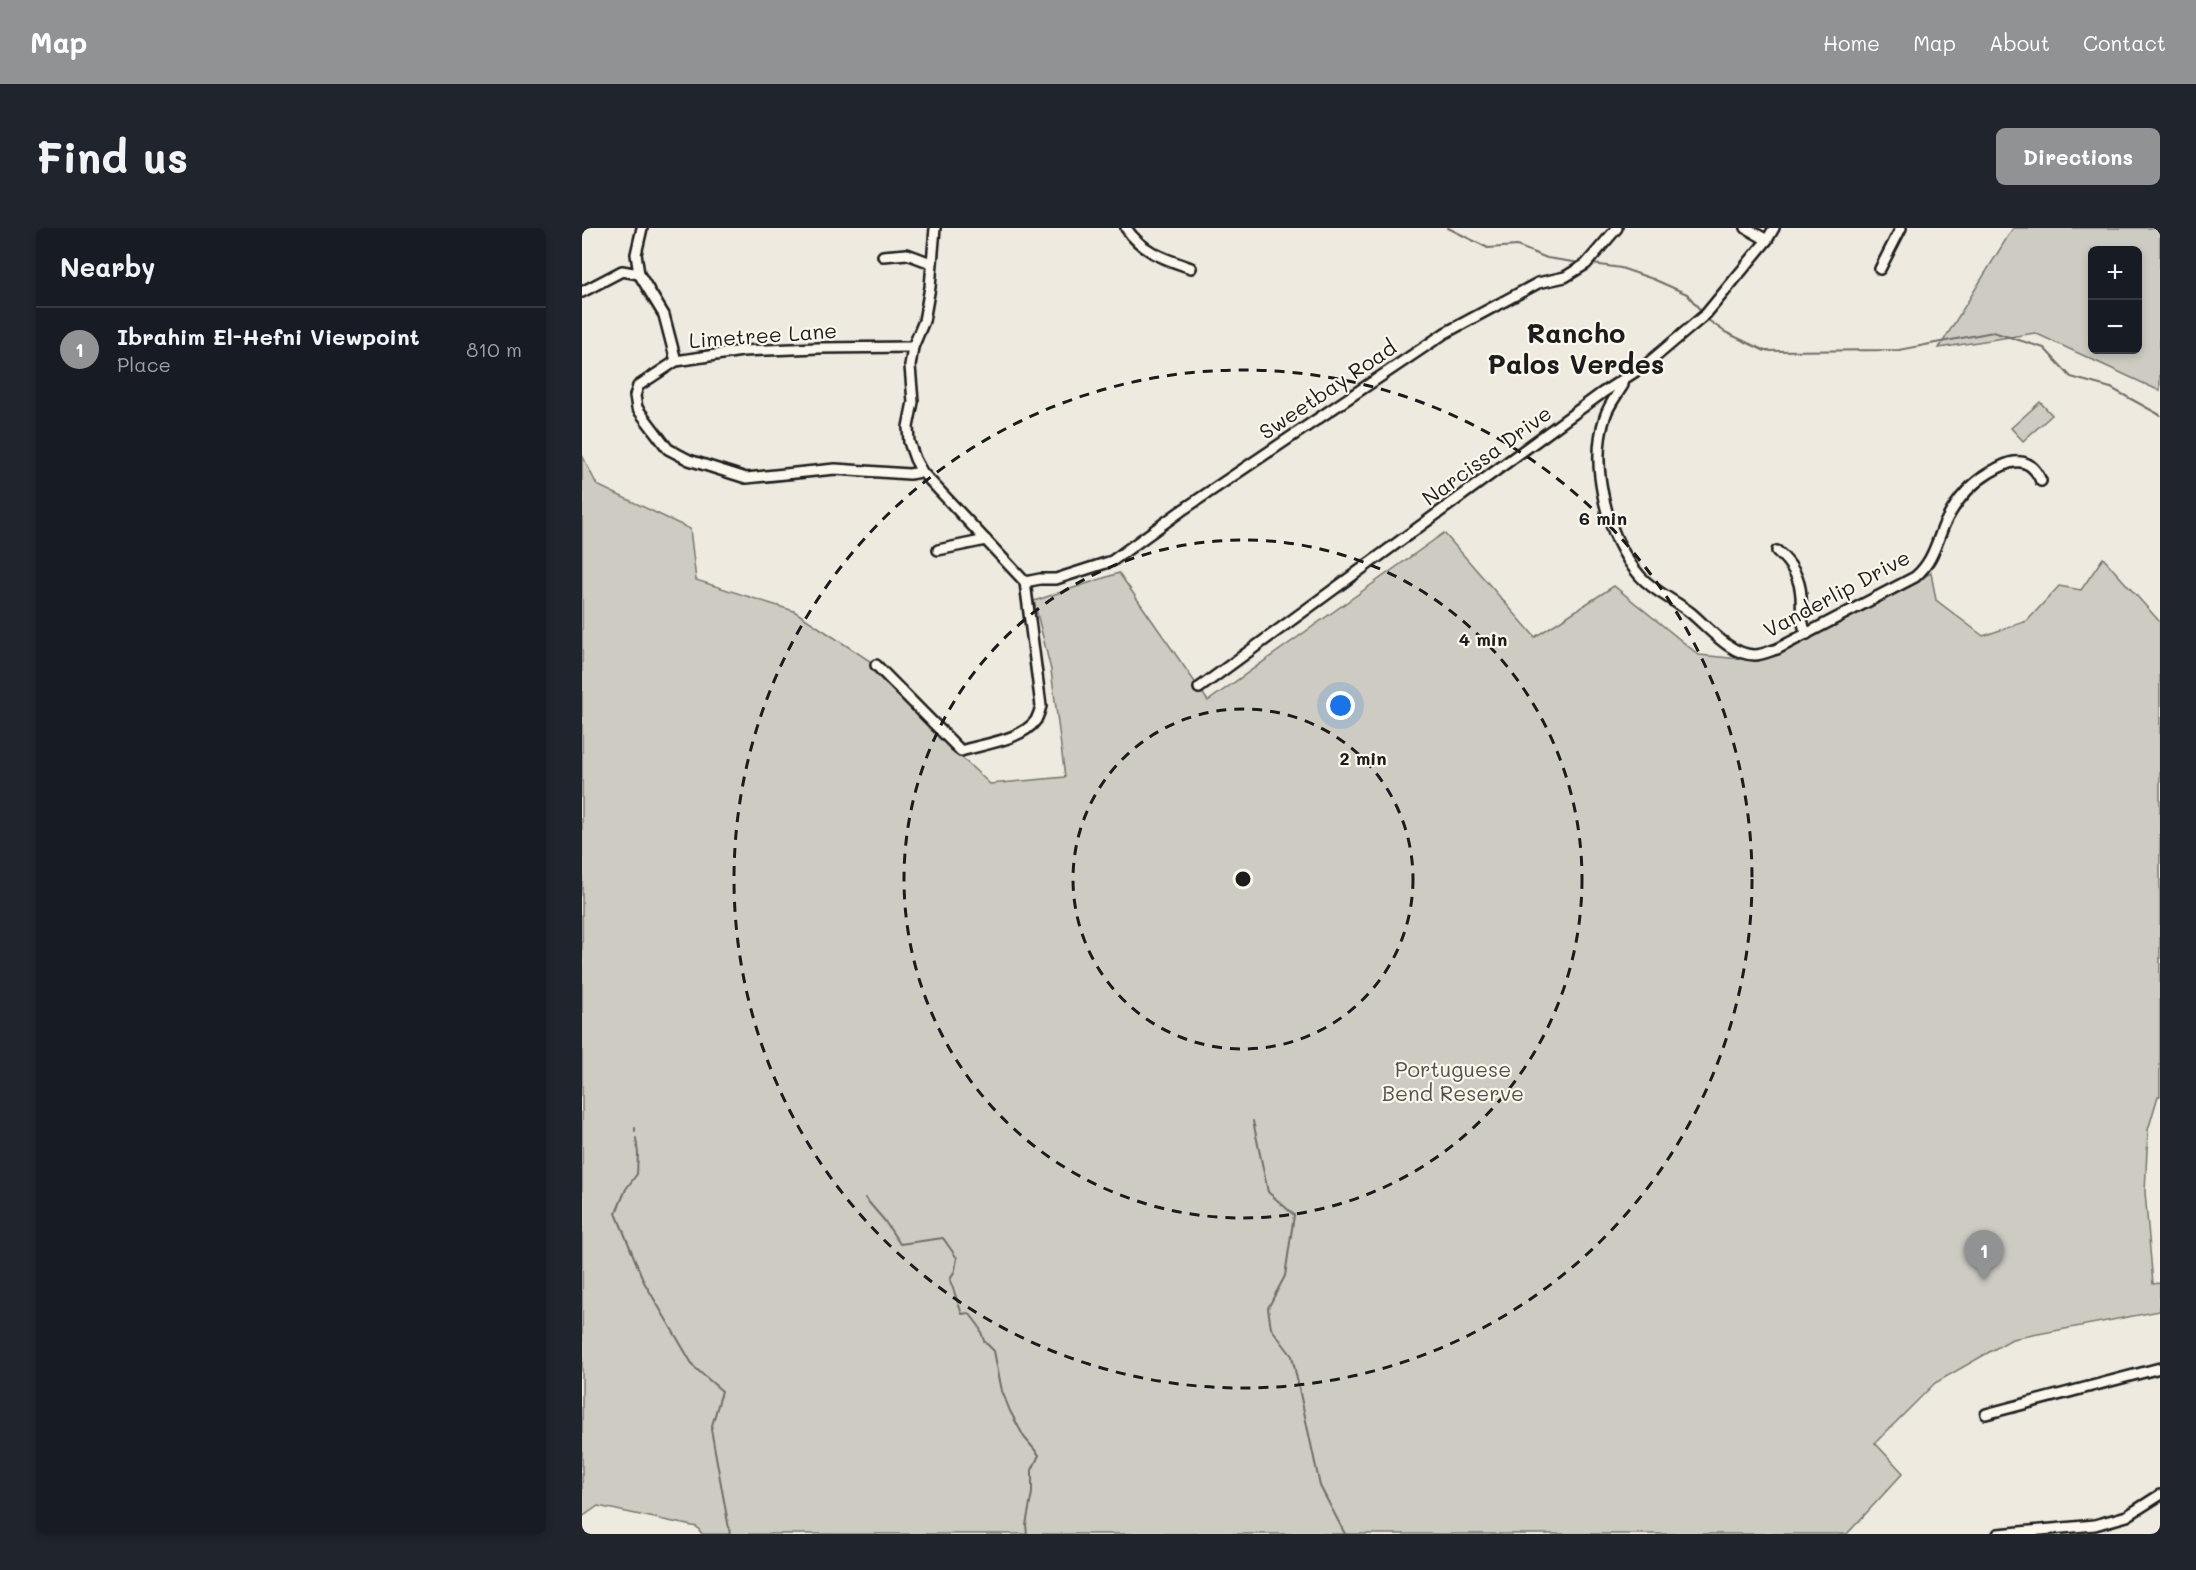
<!DOCTYPE html>
<meta charset="utf-8">
<style>
body{margin:0;font-family:Mali,sans-serif;background:#20242c;color:#f1f3f6}
.controls{position:absolute;right:18px;top:18px;display:grid;overflow:hidden;border-radius:9px;box-shadow:0 3px 9px #0003}
.controls button{width:54px;height:54px;display:grid;place-items:center;padding:0;border:0;border-bottom:2px solid #363941;background:#171b24;color:#f1f3f6;font:30px sans-serif}
.you{position:absolute;left:759px;top:478px;width:21px;height:21px;margin:-15px;border:4px solid #fff;border-radius:50%;background:#1a73e8;box-shadow:0 0 0 9px #1a73e833}
.badge{display:grid;place-items:center;width:39px;height:39px;border-radius:50%;background:#919294;color:#fff;font-size:20px;font-weight:700}
.pin{position:absolute;translate:-50% -50px;filter:drop-shadow(0 2px 3px #0008)}
.pin::after{content:'';position:absolute;top:32px;width:21px;height:18px;background:inherit;clip-path:polygon(0 0,100% 0,50% 100%)}
.list{margin:0;padding:0;list-style:none}
h2{display:flex;justify-content:space-between;align-items:center;height:78px;margin:0;padding:0 24px;font-size:26px}
h2 small{font-size:20px;font-weight:400;color:#9ea1a6}
.list li{display:grid;grid-template-columns:39px 1fr auto;gap:18px;align-items:center;box-sizing:border-box;height:84px;padding:0 24px;border-top:2px solid #363941}
.list b{display:block;font-size:22px;white-space:nowrap}
.list p{margin:0;font-size:20px;white-space:nowrap;color:#9ea1a6}
.list em{font-size:20px;font-style:normal;color:#9ea1a6}
.map{position:relative;flex:none;width:1578px;height:1306px;overflow:hidden;border-radius:9px}
header{display:flex;align-items:center;gap:36px;box-sizing:border-box;height:84px;padding:0 30px;background:#919294;color:#fff}
header strong{font-size:28px}
nav{display:flex;gap:33px;margin-inline-start:auto;font-size:21px}
.intro{display:flex;align-items:center;justify-content:space-between;box-sizing:border-box;height:144px;padding:0 36px}
h1{margin:0;font-size:42px}
.button{padding:15px 27px;border-radius:9px;background:#919294;color:#fff;font-size:21px;font-weight:700}
main{display:flex;gap:36px;padding:0 36px}
aside{flex:1;background:#171b24;border-radius:9px;box-shadow:0 3px 9px #0003}
.map>svg:first-child{display:block}
.green{fill:#ceccc2;stroke:#75746f;stroke-width:1.5;fill-rule:evenodd}
.lines{fill:none;stroke-linecap:round;stroke-linejoin:round}
.stream{stroke:#6f6d69;stroke-width:2}
.minor-casing{stroke:#1c1c1c;stroke-width:14}
.minor{stroke:#fbf7ec;stroke-width:9}
.ring{fill:none;stroke:#1c1c1c;stroke-width:3;stroke-dasharray:10 8}
.labels{text-anchor:middle;stroke-width:4.5;stroke-linejoin:round;paint-order:stroke}
.street-label{font-size:21px;fill:#1c1c1c;stroke:#fbf7ec}
.park-label{font-size:21px;fill:#51514e;stroke:#fbf7ec}
.district-label{font-size:27px;font-weight:bold;fill:#1c1c1c;stroke:#fbf7ec}
.centre{fill:#1c1c1c;stroke:#fbf7ec;stroke-width:3}
.ring-label{font-size:18px;text-anchor:middle;font-weight:bold;fill:#1c1c1c;stroke:#fbf7ec;stroke-width:4.5;stroke-linejoin:round;paint-order:stroke}
</style>
<header>
<strong>Map</strong>
<nav><a>Home</a><a>Map</a><a>About</a><a>Contact</a></nav>
</header>
<div class="intro"><h1>Find us</h1><a class="button">Directions</a></div>
<main>
<aside>
<h2>Nearby<small></small></h2>
<ul class="list">
<li><span class="badge">1</span><div><b>Ibrahim El-Hefni Viewpoint</b><p>Place</p></div><em>810 m</em></li>
</ul>
</aside>
<div class="map">
<svg width="1578" height="1306" viewBox="0 0 1578 1306">
<rect width="100%" height="100%" fill="#eeeadf"/>
<filter id="ink" filterUnits="userSpaceOnUse"><feTurbulence type="fractalNoise" baseFrequency=".0167" numOctaves="2"/><feDisplacementMap in="SourceGraphic" scale="12" xChannelSelector="R" yChannelSelector="G"/><feConvolveMatrix kernelMatrix="1 2 1 2 8 2 1 2 1" color-interpolation-filters="sRGB"/></filter>
<g filter="url(#ink)">
<g class="green">
<path d="M1431,0H1578V163L1453,105L1357,120ZM1510,22H1556V122H1510Z"/>
<path d="M1458,174L1470,187L1441,213L1429,200Z"/>
<path d="M0,227L15,257L108,301L114,352L212,383L294,437L345,497L408,556L483,549L469,442L452,373L537,345L626,473L862,305L953,409L1032,358L1117,427L1169,432L1188,429L1349,345L1354,372L1401,408L1445,393L1477,358L1499,362L1521,330L1578,394V868H1576L1566,902L1563,964L1571,1056L1578,1055V1083L1430,1111L1353,1155L1293,1215L1321,1245L1265,1306H120L115,1299L16,1278L0,1289Z"/>
</g>
<g class="lines">
<g class="stream">
<path d="M866,0L906,20L935,18L965,30L998,35"/>
<path d="M1011,36L1039,40L1071,51L1105,66L1119,83"/>
<path d="M1126,92L1143,104L1183,123L1317,122L1411,104L1462,120L1489,149L1529,160L1578,187"/>
<path d="M671,893L686,964L712,987L703,1048L686,1080L689,1100L710,1128L738,1258L763,1306"/>
<path d="M53,900V903"/>
<path d="M54,910L56,926L55,946L44,961L34,985L62,1054L85,1093L112,1139L140,1163L129,1201L148,1306"/>
<path d="M283,970L302,992L318,1016L361,1010L375,1030L373,1042L368,1052L380,1086L387,1085L397,1098L402,1113L412,1123L420,1163L428,1183L442,1209L457,1227L450,1242V1265L444,1297L445,1306"/>
</g>
<defs>
<g id="minor">
<path d="M353,0L348,59L342,93L331,119L328,138L331,174L326,199L327,214L333,231L340,244L443,354L458,351H474L530,333L599,283L863,105L956,55L983,49L1004,36L1035,0"/>
<path d="M544,0C560,24 583,31 609,40"/>
<path d="M1164,0L1185,12"/>
<path d="M301,28L325,26L349,35"/>
<path d="M1298,41L1319,0"/>
<path d="M57,46L82,87L94,133"/>
<path d="M0,64L40,43L57,46L54,26L60,0"/>
<path d="M331,119L236,120L160,123L94,133L56,158L53,168L55,180L86,221L107,232L164,250L253,241L327,246L340,244"/>
<path d="M1040,154L1041,157C1035,167 1026,178 1023,189C1007,238 1025,310 1058,348C1072,364 1093,372 1109,385C1127,400 1148,427 1173,427C1180,427 1188,423 1195,421L1333,349C1350,335 1354,316 1362,297C1372,276 1387,257 1407,245C1414,241 1423,235 1432,234C1446,232 1454,241 1459,253"/>
<path d="M356,322L404,312"/>
<path d="M1195,323C1209,335 1218,349 1219,368C1220,382 1218,394 1225,406"/>
<path d="M294,437L379,523C401,516 440,512 454,492C456,488 458,482 459,478L443,354"/>
<path d="M617,460L1020,165L1065,136L1124,86L1185,12L1192,0"/>
<path d="M1404,1186L1578,1140"/>
<path d="M1416,1306L1513,1297L1545,1288L1578,1267"/>
</g>
</defs>
<use href="#minor" class="minor-casing"/>
<use href="#minor" class="minor"/>
</g>
</g>
<g class="ring">
<circle cx="661" cy="651" r="170"/>
<circle cx="661" cy="651" r="339"/>
<circle cx="661" cy="651" r="509"/>
</g>
<g class="labels">
<g class="street-label">
<text transform="translate(181 108) rotate(-4)" y="7">Limetree Lane</text>
<text transform="translate(746 162) rotate(-34)" y="7">Sweetbay Road</text>
<text transform="translate(905 228) rotate(-36)" y="7">Narcissa Drive</text>
<text transform="translate(1255 366) rotate(-28)" y="7">Vanderlip Drive</text>
</g>
<g class="park-label">
<text x="871" y="849">Portuguese<tspan x="871" dy="24">Bend Reserve</tspan></text>
</g>
<g class="district-label">
<text x="994" y="115">Rancho<tspan x="994" dy="31">Palos Verdes</tspan></text>
</g>
</g>
<circle cx="661" cy="651" r="9" class="centre"/>
<g class="ring-label">
<text x="1021" y="297">6 min</text>
<text x="901" y="418">4 min</text>
<text x="781" y="537">2 min</text>
</g>
</svg>
<div class="controls">
<button>+</button>
<button>−</button>
</div>
<div class="you"></div>
<div class="pin badge" style="left:1402px;top:1052px">1</div>
</div>
</main>
